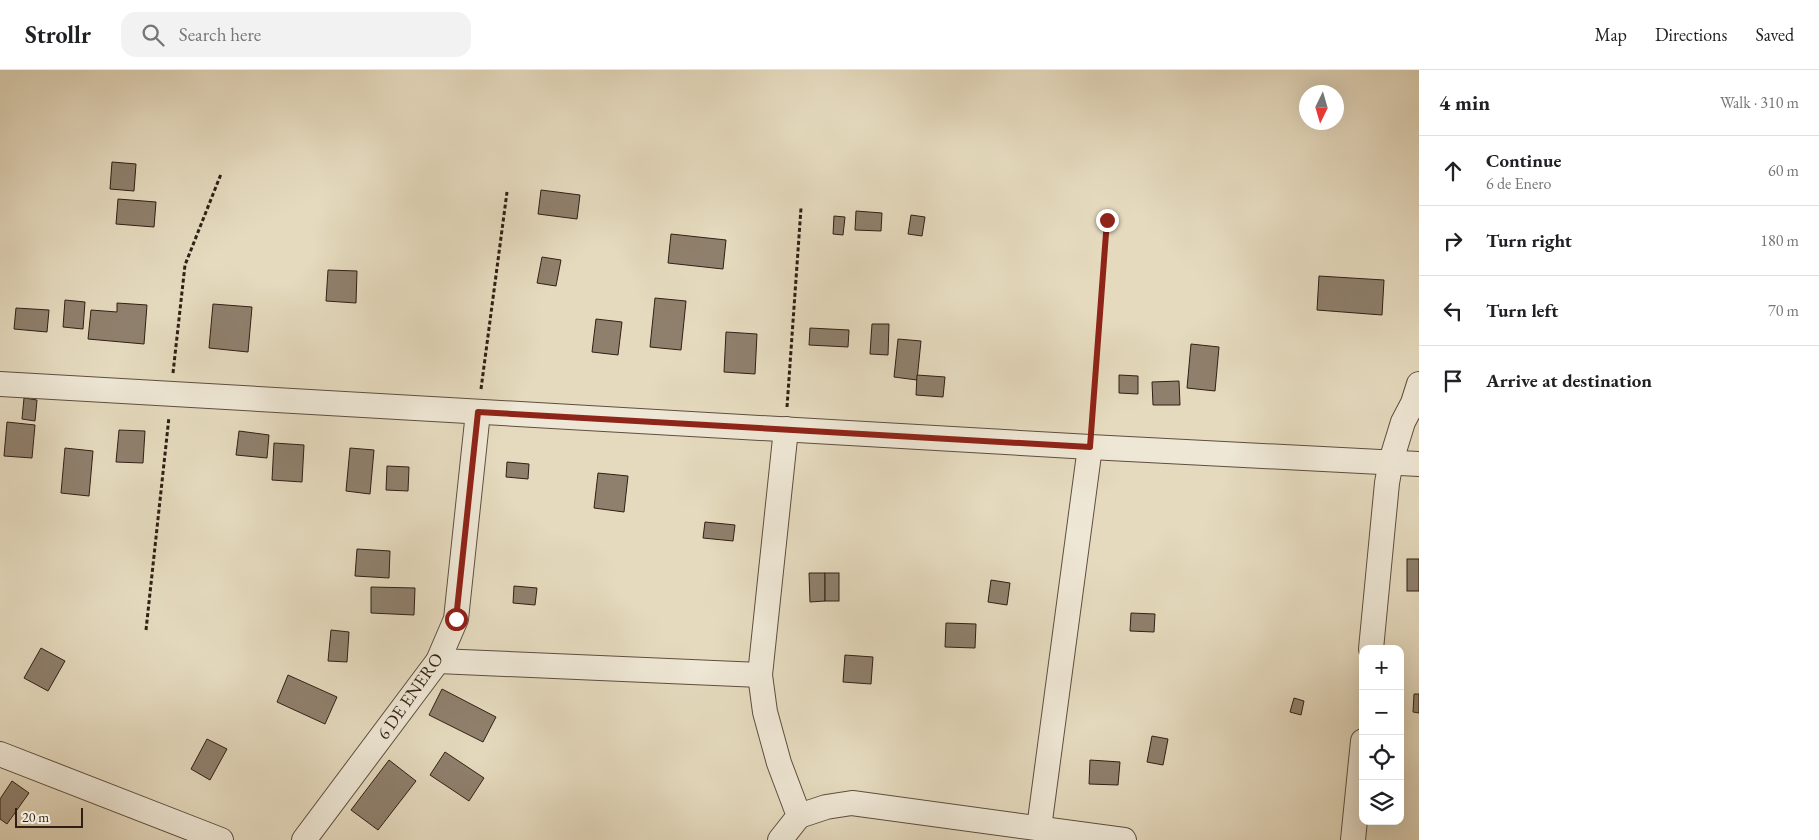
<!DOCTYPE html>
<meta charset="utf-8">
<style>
body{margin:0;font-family:"EB Garamond",serif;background:#f2f2f2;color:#202124}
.controls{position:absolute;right:15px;bottom:15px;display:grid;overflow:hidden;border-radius:10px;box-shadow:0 5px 20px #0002}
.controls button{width:45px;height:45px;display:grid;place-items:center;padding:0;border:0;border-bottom:1px solid #e0e0e0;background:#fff;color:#202124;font:25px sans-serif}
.compass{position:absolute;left:1299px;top:15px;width:45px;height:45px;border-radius:50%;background:#fff;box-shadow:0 5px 20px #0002;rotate:185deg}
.scale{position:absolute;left:15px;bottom:12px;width:68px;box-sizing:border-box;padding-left:5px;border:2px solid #311f15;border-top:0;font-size:14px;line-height:18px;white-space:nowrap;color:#311f15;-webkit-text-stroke:4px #eee7d5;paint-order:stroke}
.stop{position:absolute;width:15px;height:15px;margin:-11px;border:4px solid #8f2418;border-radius:50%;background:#fff}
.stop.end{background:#8f2418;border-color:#fff;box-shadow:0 1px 5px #0008}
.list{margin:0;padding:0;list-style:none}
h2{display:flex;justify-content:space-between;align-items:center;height:65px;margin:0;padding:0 20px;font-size:21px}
h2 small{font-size:16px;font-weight:400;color:#757577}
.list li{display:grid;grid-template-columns:32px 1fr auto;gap:15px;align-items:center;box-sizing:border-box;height:70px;padding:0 20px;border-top:1px solid #e0e0e0}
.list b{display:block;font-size:19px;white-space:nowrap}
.list p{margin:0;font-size:16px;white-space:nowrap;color:#757577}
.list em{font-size:16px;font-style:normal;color:#757577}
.icon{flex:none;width:28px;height:28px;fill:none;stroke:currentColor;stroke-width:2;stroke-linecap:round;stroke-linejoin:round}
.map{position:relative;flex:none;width:1419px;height:770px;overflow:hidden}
header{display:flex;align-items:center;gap:30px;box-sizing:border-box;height:70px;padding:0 25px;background:#fff;border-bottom:1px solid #e0e0e0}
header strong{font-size:24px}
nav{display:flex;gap:28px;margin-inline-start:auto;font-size:18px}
.search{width:350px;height:45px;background:#f2f2f2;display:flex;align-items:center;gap:12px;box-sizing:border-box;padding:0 18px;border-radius:15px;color:#757577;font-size:19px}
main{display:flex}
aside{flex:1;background:#fff}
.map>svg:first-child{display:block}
.building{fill:#8f806d;stroke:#311f15}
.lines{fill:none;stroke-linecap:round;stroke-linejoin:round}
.street-casing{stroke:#5e4e3f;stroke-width:26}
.path{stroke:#311f15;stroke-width:3;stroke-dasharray:4 2.5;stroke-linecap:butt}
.street{stroke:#eee7d5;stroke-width:24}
.route{stroke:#8f2418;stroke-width:6}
.labels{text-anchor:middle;stroke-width:5;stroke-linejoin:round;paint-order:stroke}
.street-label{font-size:18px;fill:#311f15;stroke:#eee7d5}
</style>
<header>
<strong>Strollr</strong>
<div class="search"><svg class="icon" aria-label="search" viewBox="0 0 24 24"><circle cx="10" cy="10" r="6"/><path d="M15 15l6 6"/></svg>Search here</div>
<nav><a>Map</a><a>Directions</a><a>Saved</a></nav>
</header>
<main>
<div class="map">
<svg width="1419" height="770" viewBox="0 0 1419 770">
<rect width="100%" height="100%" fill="#e5dabe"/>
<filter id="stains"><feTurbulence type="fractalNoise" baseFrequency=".004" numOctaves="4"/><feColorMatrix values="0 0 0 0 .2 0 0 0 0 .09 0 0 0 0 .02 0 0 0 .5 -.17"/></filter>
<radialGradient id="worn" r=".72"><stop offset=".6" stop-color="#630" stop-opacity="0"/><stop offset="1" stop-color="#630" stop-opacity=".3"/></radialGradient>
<g class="building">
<path d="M112,92L136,94L134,121L110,119Z"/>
<path d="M541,120L580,125L577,149L538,144Z"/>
<path d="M118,129L156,132L154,157L116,154Z"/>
<path d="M856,141L882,143L881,161L855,160Z"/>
<path d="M911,145L925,147L922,166L908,164Z"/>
<path d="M834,146L845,147L843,165L833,164Z"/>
<path d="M671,164L726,170L723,199L668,193Z"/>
<path d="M542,187L561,190L556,216L537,213Z"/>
<path d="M328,200L357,201L356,233L326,231Z"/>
<path d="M1319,206L1384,210L1382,245L1317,240Z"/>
<path d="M655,228L686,231L681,280L650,277Z"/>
<path d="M65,230L85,232L83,259L63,257Z"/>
<path d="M117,233L147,235L144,274L88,269L91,240L117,242Z"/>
<path d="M213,234L252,237L248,282L209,278Z"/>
<path d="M16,238L49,240L47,262L14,259Z"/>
<path d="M596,249L622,252L618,285L592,282Z"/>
<path d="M872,254H889L888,285L870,284Z"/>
<path d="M810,258L849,260L848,277L809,275Z"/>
<path d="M726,262L757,264L755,304L724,302Z"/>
<path d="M898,269L921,271L917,310L894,307Z"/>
<path d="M1191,274L1219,277L1215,321L1187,318Z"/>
<path d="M917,305L945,307L943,327L916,325Z"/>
<path d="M1119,305L1138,306V324L1119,323Z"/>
<path d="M1179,311L1180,335H1153L1152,312Z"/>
<path d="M24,328L37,330L35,351L22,349Z"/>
<path d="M7,352L35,355L32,388L4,386Z"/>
<path d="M119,360L145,361L143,393L116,392Z"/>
<path d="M239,361L269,365L267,388L236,385Z"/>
<path d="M274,373L304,375L302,412L272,410Z"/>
<path d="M65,378L93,381L89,426L61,423Z"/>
<path d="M350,378L374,380L370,424L346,421Z"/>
<path d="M507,392L529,394L528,409L506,407Z"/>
<path d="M387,396L409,397L408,421L386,420Z"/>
<path d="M598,403L628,406L624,442L594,438Z"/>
<path d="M705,452L735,455L733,471L703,468Z"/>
<path d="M357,479L390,481L389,508L355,506Z"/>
<rect x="1407" y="489" width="12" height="32"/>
<path d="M809,503H825V531L810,532Z"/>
<rect x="825" y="503" width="14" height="28"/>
<path d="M991,510L1010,513L1007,535L988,532Z"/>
<path d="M514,516L537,518L535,535L513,533Z"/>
<path d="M371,517L415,518L414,545L371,543Z"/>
<path d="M1131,543L1155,544L1154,562L1130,561Z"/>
<path d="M946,553L976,554L975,578L945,577Z"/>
<path d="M331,560L349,562L347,592L328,591Z"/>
<path d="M41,578L65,591L48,621L24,608Z"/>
<path d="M845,585L873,587L871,614L843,612Z"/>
<path d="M288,605L337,627L325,654L277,632Z"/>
<path d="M442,619L496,647L483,672L429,645Z"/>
<path d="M1414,624H1419V643L1413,642Z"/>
<path d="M1294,628L1304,631L1301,645L1290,642Z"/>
<path d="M1152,666L1168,669L1163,695L1147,692Z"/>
<path d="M207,669L227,679L210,710L191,699Z"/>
<path d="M445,682L484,708L469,731L430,705Z"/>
<path d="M389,690L416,711L378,760L351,740Z"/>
<path d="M1090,690L1120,692L1118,715L1089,714Z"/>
<path d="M12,711L29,723L7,754L0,749V729Z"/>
</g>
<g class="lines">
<defs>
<g id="street">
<path d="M0,314L1090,377L1419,394"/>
<path d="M1371,579L1387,413L1391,391L1403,352L1413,333L1419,314"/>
<path d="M438,591L760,605"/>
<path d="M0,684L221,770"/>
<path d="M799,746L826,737L852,733L1124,770"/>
<path d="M1039,758L1090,377"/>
<path d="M304,770L438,591L456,549L478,342"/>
<path d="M780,770L799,746L779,693L765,642L760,605L786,359"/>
<path d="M1353,770L1363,671"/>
</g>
</defs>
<use href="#street" class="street-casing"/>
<g class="path">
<path d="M173,303L185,195L221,104"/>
<path d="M481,319L507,122"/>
<path d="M787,337L801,138"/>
<path d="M1092,354L1107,150"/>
<path d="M146,560L169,347"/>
</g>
<use href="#street" class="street"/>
</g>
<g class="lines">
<path class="route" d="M456,549L478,342L1090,377L1107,150"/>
</g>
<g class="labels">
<g class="street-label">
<text transform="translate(410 626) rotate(-55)" y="6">6 DE ENERO</text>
</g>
</g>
<rect width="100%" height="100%" filter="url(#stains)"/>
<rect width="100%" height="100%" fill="url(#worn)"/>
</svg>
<div class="controls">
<button>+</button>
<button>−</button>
<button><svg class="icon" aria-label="locate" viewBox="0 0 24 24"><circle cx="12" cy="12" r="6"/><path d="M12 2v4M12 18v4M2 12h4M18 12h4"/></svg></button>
<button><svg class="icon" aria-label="layers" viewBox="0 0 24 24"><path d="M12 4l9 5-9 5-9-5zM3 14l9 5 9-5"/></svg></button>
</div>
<svg class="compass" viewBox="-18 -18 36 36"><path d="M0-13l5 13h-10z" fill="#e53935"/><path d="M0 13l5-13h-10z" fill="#757577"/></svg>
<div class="scale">20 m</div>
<div class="stop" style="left:456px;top:549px"></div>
<div class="stop end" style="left:1107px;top:150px"></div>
</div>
<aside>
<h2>4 min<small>Walk · 310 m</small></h2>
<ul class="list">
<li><svg class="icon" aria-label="ahead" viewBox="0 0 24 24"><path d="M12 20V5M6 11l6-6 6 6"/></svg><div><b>Continue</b><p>6 de Enero</p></div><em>60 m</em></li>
<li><svg class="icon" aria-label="right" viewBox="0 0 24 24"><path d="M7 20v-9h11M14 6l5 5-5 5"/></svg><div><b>Turn right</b></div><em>180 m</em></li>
<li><svg class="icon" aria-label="left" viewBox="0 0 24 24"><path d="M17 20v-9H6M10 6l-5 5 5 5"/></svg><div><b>Turn left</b></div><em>70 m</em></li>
<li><svg class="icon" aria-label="arrive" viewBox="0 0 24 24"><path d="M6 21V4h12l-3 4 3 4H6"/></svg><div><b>Arrive at destination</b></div></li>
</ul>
</aside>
</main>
